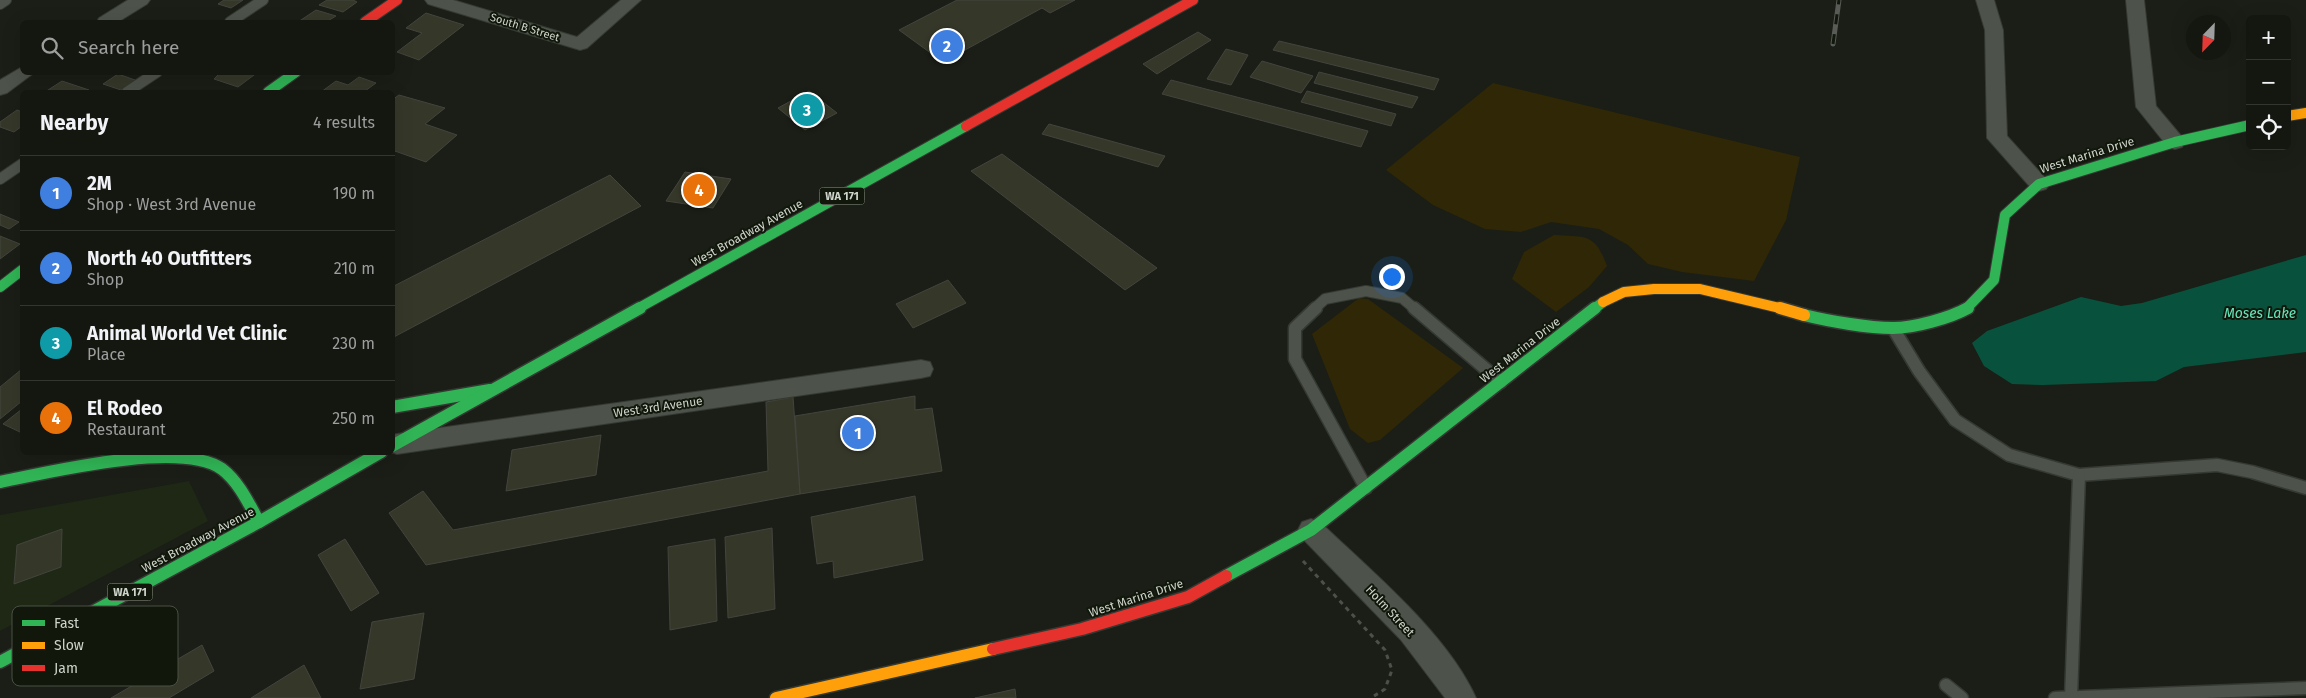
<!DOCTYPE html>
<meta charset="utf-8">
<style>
body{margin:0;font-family:"Fira Sans",sans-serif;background:#1d1f19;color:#f1f3f6}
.controls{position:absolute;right:15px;top:15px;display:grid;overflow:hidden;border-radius:8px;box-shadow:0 5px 20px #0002}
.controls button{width:45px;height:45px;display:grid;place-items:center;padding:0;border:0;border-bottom:1px solid #333530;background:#141610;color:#f1f3f6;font:25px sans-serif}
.compass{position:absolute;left:2186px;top:15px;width:45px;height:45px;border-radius:50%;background:#141610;box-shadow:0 5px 20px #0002;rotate:203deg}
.you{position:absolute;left:1391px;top:276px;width:18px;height:18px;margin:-12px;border:4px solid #fff;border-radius:50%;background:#1a73e8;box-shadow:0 0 0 8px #1a73e833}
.badge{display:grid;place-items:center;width:32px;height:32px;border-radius:50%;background:#0b8043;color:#fff;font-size:16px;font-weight:700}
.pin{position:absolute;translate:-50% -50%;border:2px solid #fff;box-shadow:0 1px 5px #0006}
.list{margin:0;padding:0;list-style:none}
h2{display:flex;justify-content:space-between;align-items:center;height:65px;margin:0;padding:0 20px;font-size:21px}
h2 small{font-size:16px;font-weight:400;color:#9d9f9f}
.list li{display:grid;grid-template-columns:32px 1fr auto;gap:15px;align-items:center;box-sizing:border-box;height:75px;padding:0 20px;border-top:1px solid #333530}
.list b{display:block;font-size:19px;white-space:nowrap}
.list p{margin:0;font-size:16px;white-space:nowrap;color:#9d9f9f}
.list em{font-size:16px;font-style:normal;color:#9d9f9f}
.icon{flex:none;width:28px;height:28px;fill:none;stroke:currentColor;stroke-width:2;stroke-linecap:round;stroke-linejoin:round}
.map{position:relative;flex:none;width:2306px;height:698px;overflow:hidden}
.search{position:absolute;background:#141610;box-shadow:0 5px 20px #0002;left:20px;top:20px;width:375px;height:55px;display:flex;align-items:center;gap:12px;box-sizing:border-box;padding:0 18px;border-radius:8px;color:#9d9f9f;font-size:19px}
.panel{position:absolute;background:#141610;box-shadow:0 5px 20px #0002;left:20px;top:90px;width:375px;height:365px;border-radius:8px}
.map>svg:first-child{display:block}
.built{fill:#1e2815}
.green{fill:#302706}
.water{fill:#08523d}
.building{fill:#353829;stroke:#43443e}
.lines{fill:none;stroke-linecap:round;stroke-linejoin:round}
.lane-far1-casing{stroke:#353933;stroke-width:12}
.lane-casing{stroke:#353933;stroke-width:15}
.street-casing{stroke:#353933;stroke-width:2}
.fast-far1-casing{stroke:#353933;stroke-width:12}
.fast-casing{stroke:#353933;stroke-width:15}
.slow-far1-casing{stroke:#353933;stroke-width:12}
.slow-casing{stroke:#353933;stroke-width:15}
.jam-far1-casing{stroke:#353933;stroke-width:12}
.jam-casing{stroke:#353933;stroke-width:15}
.path{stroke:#4d4f4a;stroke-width:3;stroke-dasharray:4.5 4.5;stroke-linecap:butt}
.lane-far1{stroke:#4d524a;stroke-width:10}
.lane{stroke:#4d524a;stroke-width:12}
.street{fill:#4d524a;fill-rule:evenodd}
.fast-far1{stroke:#30b455;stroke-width:10}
.fast{stroke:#30b455;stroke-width:12}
.slow-far1{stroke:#ff9f0a;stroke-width:10}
.slow{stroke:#ff9f0a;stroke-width:12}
.jam-far1{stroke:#e5322d;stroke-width:10}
.jam{stroke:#e5322d;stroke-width:12}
.rail-casing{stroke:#585b56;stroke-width:5}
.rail{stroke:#11180b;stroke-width:3;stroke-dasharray:10;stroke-linecap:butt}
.labels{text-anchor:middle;stroke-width:4;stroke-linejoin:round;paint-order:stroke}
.far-street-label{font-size:11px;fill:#cfd4cb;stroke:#11180b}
.shield{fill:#11180b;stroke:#969c91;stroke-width:1}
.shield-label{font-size:11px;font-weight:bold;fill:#cfd4cb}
.street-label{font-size:12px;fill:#cfd4cb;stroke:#11180b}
.water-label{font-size:14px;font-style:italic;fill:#65e4ba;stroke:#11180b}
.key{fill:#11180b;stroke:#4a5045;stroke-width:1}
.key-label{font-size:14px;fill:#cfd4cb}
</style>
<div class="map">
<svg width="2306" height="698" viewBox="0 0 2306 698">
<rect width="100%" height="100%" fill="#1a1e16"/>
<path class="built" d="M189,481L208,521L0,631V515Z"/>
<g class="green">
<path d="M1493,83L1800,157L1786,220L1754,281L1682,272L1648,264L1628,245L1599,229L1551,222L1521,232L1485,229L1433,205L1386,170Z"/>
<path d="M1554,235C1586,237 1595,233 1607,266L1589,287L1556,312L1512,279L1524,252Z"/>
<path d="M1359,298L1368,299L1463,368L1380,440L1368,443L1350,429L1312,334Z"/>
</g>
<path class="water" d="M2306,255V352L2184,367L2156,381L2043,385L2012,384L1984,366L1972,343L1987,331L2081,297L2121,306L2142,303Z"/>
<g class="building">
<path d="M224,0H243L231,8L218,4Z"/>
<path d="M327,0H353L357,2L343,12L319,5Z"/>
<path d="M957,0H1075L1050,13L1042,8L943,62L899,30Z"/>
<path d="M316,10L336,16L326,22H298Z"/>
<path d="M426,13L464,25L419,60L397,52L422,33L406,28Z"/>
<path d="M1198,32L1211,40L1157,74L1143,64Z"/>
<path d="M1279,41L1439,79L1434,90L1273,50Z"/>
<path d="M1226,49L1248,55L1231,85L1207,79Z"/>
<path d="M1262,61L1313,76L1301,93L1250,77Z"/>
<path d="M209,72H258L238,87L214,79L218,75Z"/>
<path d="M1319,72L1418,97L1412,108L1314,83Z"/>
<path d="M118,74L135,80L121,90L103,84Z"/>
<path d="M359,77L376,83L365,91L367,92H321L336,81L348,85Z"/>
<path d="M1171,80L1368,131L1361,147L1162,94Z"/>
<path d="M62,81L89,90L85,92H45Z"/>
<path d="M809,91L837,113L805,130L778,108Z"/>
<path d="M1307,91L1396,114L1391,126L1301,102Z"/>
<path d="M399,95L445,108L425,124L457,135L426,162L392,150V100Z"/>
<path d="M17,110L22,112V126L14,132L0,127V122Z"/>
<path d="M1049,124L1165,156L1158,167L1042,134Z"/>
<path d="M1002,154L1157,268L1125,290L971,171Z"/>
<path d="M685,172L731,179L713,208L666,201Z"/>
<path d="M610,175L641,206L392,338V287Z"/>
<path d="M0,214L19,222L9,229L0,225Z"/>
<path d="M0,236L20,244L0,259Z"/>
<path d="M948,280L966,303L913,328L896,304Z"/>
<path d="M22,369V401L0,419V387Z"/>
<path d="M915,396V410L932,408L942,471L800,494L795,416Z"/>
<path d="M793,397L800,494L426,565L389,513L423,491L453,530L768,471L766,402Z"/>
<path d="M22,409V433L3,424Z"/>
<path d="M601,435L596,475L506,491L512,450Z"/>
<path d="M915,496L923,560L834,578L833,561L817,564L811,517Z"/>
<path d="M772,528L775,609L728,618L725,537Z"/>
<path d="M62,529L61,567L14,584L17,545Z"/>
<path d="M345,539L379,593L351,611L318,555Z"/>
<path d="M715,539L717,621L670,630L668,547Z"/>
<path d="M424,613L414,679L360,689L372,622Z"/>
<path d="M202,645L214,671L169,698H111Z"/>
<path d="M304,665L321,698H251Z"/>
<path d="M1015,689L1016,698H975Z"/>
</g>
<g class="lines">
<defs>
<g id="lane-far1">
<path d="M0,4L6,0"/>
<path d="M230,22L263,0"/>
<path d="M127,92L157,72"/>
<path d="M0,179L22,164"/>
<path d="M1314,309L1325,299L1366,291L1402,298L1415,309"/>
</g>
<g id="lane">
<path d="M1316,308L1295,328V359L1366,488"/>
<path d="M1414,308L1501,382"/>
<path d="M1893,328L1919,371L1955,420L2009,455L2079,475L2217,465L2252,472L2306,488"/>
<path d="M1946,685L1962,698"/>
<path d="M2055,698L2306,688"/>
<path d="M2071,698L2079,475"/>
</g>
<g id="street">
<path d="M128,0H150L147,4L118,22H97L99,18Z"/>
<path d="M425,0H453L577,37L621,0H641L587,48L580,50L428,4Z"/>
<path d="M1976,0H1994L2003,30L2007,136L2046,179L2050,184L2046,189L2039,191L2032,189L1987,138L1985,30Z"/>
<path d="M2126,0H2144L2156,106L2182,137L2185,142L2182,147L2175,149L2168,147L2136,107Z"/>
<path d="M22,67V72H35L7,93L0,95V80Z"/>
<path d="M921,360L930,362L933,369L930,376L921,378L397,454L392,452V435L397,434Z"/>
<path d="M1311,519L1320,522C1371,571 1447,633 1476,698H1445L1401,640L1302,538L1298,530L1302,522Z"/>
</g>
<g id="fast-far1">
<path d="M268,92L296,72"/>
<path d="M0,287L22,270"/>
<path d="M637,309L966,126"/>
<path d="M1594,309L1603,302"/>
<path d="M1966,309L1994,280L2005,215L2039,184L2175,142L2250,125"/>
</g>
<g id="fast">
<path d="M1804,315C1828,321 1868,328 1893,328C1914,328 1950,318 1968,308"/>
<path d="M392,407L490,390"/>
<path d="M392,446L640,308"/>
<path d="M0,482C49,472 181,440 222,469C239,482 249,504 259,522"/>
<path d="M1226,576L1311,530L1595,308"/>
<path d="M0,662L259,522L381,452"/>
</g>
<g id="slow-far1">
<path d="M2287,116L2306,113"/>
<path d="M1603,302L1624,292L1654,289H1700L1784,309"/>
</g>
<g id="slow">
<path d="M1780,308L1804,315"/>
<path d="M776,698L993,649"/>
</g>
<g id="jam-far1">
<path d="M365,22L397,0"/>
<path d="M966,126L1193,0"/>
</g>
<path id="jam" d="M993,649L1082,629L1188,597L1226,576"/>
</defs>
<use href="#lane-far1" class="lane-far1-casing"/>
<use href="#lane" class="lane-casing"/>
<use href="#street" class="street-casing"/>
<use href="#fast-far1" class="fast-far1-casing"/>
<use href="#fast" class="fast-casing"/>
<use href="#slow-far1" class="slow-far1-casing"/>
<use href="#slow" class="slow-casing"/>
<use href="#jam-far1" class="jam-far1-casing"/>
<use href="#jam" class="jam-casing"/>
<path class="path" d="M1303,561L1385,650L1392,670L1385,689L1371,698"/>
<use href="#lane-far1" class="lane-far1"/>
<use href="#lane" class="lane"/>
<use href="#street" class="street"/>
<use href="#fast-far1" class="fast-far1"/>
<use href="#fast" class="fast"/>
<use href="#slow-far1" class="slow-far1"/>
<use href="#slow" class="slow"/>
<use href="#jam-far1" class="jam-far1"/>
<use href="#jam" class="jam"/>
<defs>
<path id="rail" d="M1833,44L1839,0"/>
</defs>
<use href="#rail" class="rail-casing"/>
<use href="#rail" class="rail"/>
</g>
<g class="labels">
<g class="far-street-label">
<text transform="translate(525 27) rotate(17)" y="4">South B Street</text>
</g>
<g class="shield">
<rect x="819.5" y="187.5" width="45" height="17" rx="4"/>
<rect x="107.5" y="583.5" width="45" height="17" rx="4"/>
</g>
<g class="shield-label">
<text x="842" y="200">WA 171</text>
<text x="130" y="596">WA 171</text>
</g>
<g class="street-label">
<text transform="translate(2087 155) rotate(-17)" y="4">West Marina Drive</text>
<text transform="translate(747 233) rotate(-29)" y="4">West Broadway Avenue</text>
<text transform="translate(1520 350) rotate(-38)" y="4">West Marina Drive</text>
<text transform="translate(658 407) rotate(-8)" y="4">West 3rd Avenue</text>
<text transform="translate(198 540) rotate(-28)" y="4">West Broadway Avenue</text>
<text transform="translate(1136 598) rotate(-18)" y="4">West Marina Drive</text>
<text transform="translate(1390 611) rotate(47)" y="4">Holm Street</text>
</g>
<g class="water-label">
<text x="2260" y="318">Moses Lake</text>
</g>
</g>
<rect x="12" y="606" width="166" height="80" rx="8" class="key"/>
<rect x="22" y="620" width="23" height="6" fill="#30b455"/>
<rect x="22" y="642" width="23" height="7" fill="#ff9f0a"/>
<rect x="22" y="665" width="23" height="6" fill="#e5322d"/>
<g class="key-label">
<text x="54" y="628">Fast</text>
<text x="54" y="650">Slow</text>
<text x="54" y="673">Jam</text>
</g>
</svg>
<div class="controls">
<button>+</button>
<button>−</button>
<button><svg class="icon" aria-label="locate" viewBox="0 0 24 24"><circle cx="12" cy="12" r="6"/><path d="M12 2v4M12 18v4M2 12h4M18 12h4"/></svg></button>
</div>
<svg class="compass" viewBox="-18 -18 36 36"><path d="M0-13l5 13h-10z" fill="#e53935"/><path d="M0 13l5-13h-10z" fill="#9d9f9f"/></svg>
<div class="you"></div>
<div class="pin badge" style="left:858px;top:433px;background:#3f7fe0">1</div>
<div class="pin badge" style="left:947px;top:46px;background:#3f7fe0">2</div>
<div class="pin badge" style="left:807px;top:110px;background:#0f9aa8">3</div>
<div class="pin badge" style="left:699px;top:190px;background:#e8710a">4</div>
<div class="search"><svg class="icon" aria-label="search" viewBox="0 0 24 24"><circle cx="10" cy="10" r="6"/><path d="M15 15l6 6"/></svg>Search here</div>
<section class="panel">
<h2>Nearby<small>4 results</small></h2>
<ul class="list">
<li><span class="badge" style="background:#3f7fe0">1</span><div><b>2M</b><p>Shop · West 3rd Avenue</p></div><em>190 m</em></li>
<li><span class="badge" style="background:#3f7fe0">2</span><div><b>North 40 Outfitters</b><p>Shop</p></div><em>210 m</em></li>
<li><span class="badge" style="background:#0f9aa8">3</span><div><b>Animal World Vet Clinic</b><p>Place</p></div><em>230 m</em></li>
<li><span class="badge" style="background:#e8710a">4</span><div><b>El Rodeo</b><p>Restaurant</p></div><em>250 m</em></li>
</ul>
</section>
</div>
